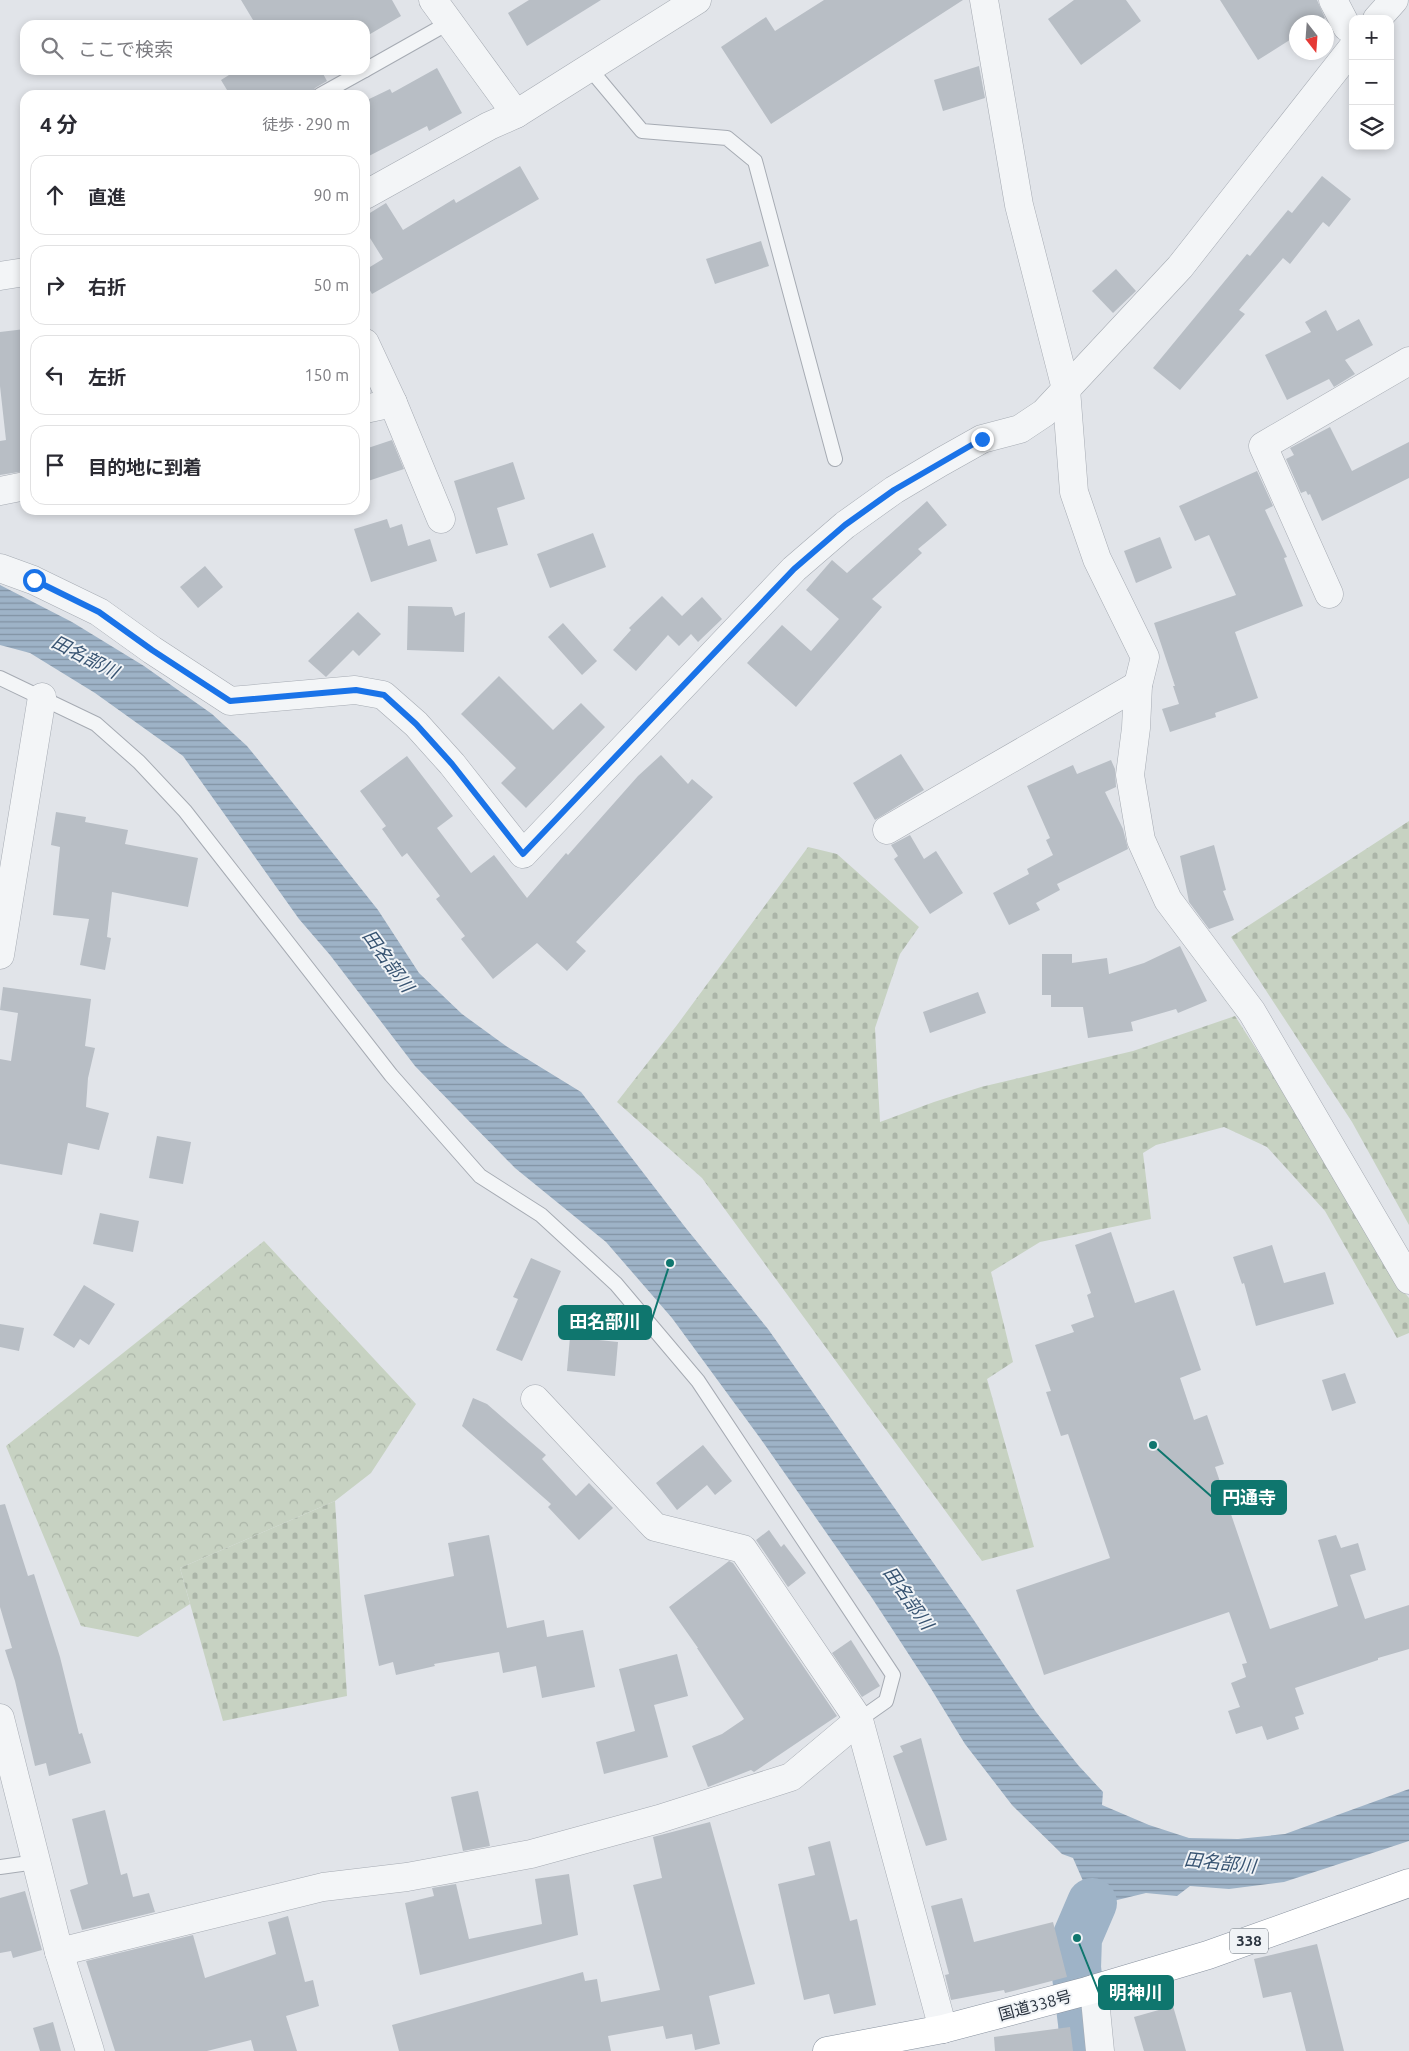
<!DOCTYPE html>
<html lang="ja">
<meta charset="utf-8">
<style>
body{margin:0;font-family:Ubuntu,"Noto Sans JP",sans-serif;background:#f2f2f3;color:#2b2b33}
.controls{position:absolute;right:15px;top:15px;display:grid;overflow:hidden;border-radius:10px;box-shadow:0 2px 8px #0003}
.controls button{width:45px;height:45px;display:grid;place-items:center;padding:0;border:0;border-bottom:1px solid #e1e1e2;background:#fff;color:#2b2b33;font:25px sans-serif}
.compass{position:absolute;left:1289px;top:15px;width:45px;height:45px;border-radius:50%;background:#fff;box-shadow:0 2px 8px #0003;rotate:163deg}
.stop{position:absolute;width:15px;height:15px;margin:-11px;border:4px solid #1a73e8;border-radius:50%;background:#fff}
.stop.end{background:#1a73e8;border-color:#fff;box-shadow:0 1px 5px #0008}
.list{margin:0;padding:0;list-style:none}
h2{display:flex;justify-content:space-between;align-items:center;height:65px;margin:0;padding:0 20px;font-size:21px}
h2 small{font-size:16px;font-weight:400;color:#7c7c81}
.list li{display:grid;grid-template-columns:32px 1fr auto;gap:15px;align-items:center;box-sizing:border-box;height:80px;margin:0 10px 10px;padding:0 10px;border:1px solid #e1e1e2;border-radius:15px}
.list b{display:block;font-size:19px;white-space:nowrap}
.list em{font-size:16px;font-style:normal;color:#7c7c81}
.icon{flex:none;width:28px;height:28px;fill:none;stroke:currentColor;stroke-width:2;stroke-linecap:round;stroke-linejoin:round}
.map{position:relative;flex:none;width:1409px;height:2051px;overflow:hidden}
.search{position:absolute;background:#fff;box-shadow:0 2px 8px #0003;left:20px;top:20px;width:350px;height:55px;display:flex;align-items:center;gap:12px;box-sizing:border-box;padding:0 18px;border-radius:15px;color:#7c7c81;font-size:19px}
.panel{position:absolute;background:#fff;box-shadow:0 2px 8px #0003;left:20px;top:90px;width:350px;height:425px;border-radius:15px}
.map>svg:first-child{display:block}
.forest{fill:url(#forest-crowns)}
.cemetery{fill:url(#cemetery-stones)}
.water{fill:url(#water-rules)}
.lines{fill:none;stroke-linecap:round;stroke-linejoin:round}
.river{stroke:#9eb3c7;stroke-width:50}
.building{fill:#b8bec5}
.service-casing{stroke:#a6abb3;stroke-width:16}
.minor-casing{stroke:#a6abb3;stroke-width:29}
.trunk-casing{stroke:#89929f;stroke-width:29}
.service{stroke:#f3f5f7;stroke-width:14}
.minor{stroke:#f3f5f7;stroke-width:28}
.trunk{stroke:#fff;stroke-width:28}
.route{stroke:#1a73e8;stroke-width:6}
.labels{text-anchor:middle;stroke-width:4;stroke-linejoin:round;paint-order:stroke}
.shield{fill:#f0f3f6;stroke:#656d76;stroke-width:1}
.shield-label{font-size:15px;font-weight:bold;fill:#2a333f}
.street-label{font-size:16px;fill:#2a333f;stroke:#f0f3f6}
.water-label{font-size:18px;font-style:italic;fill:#375371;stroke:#f0f3f6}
.leader{fill:none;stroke:#0f766e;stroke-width:2}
.callout-dot{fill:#0f766e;stroke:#f0f3f6;stroke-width:2}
.callout{fill:#0f766e;stroke:#0f766e;stroke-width:2}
.callout-label{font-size:18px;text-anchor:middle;font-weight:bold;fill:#fff}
</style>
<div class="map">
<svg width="1409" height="2051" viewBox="0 0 1409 2051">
<defs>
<pattern id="forest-crowns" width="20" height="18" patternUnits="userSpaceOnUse" patternTransform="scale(1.25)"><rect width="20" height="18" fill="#c7d2c2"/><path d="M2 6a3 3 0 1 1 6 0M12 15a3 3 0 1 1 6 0" fill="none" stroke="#abb5a8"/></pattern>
<pattern id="cemetery-stones" width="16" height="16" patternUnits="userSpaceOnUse" patternTransform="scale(1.25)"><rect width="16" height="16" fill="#c7d2c2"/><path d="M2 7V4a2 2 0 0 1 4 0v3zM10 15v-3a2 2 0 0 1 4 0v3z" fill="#abb5a8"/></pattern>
<pattern id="water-rules" width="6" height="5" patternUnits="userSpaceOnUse" patternTransform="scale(1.25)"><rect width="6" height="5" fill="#9eb3c7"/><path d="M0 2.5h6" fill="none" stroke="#8192a3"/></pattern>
</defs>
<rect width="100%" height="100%" fill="#e1e4e9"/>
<path class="forest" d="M264,1241L416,1404L371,1473L335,1501L180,1568L190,1604L138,1637L81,1626L6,1446Z"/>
<g class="cemetery">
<path d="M1409,821V1225L1352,1122L1231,937Z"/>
<path d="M808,847L837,854L919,927L900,954L875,1028L880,1122L934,1102L981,1087L1133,1051L1235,1016L1335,1172L1392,1277L1409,1298V1333L1397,1338L1325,1211L1267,1147L1224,1127L1156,1145L1143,1153L1151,1219L1040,1242L991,1272L1013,1362L987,1379L1034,1547L982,1561L702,1178L617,1102L677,1025Z"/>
<path d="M335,1501L347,1696L223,1721L180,1568Z"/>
</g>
<path class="water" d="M0,585L72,622L144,666L212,714L247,746L273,778L378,910L419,973L462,1014L506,1046L581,1092L685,1227L768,1329L973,1619L1036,1712L1078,1765L1103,1792L1102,1805L1149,1825L1189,1838L1238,1839L1285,1834L1409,1789V1841L1284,1882L1229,1889L1190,1886L1177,1896L1146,1893L1113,1901L1096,1917L1084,1937V1966L1068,1967L1072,1908L1087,1890L1073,1858L1062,1854L1012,1805L965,1744L930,1687L872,1598L760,1438L672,1318L606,1242L515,1168L415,1066L330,955L299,919L183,756L95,693L30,653L0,645Z"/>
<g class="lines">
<path class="river" d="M1085,2051L1083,2023L1076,1968L1077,1938L1092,1903"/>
</g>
<g class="building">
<path d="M241,0H392L401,16L365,37V25H256Z"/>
<path d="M529,0H601L527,46L508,13Z"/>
<path d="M824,0H963L771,124L721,47L766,17L775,31Z"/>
<path d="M1074,0H1126L1141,21L1081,65L1048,19Z"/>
<path d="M1220,0H1317L1325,18L1317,22H1296V36L1258,60Z"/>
<path d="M979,66L985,98L943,111L934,80Z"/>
<path d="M437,68L462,113L429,131L427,126L365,158V101L390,89L392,93Z"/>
<path d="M237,70H321L327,81L315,88L311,95H230L221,80Z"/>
<path d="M520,166L539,199L372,294L365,282V270L383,259L365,230V216L386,203L403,230L454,199L456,203Z"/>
<path d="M1322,176L1351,199L1329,227L1323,222L1290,264L1283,258L1239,310L1245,314L1180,390L1153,368L1247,254L1250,256L1288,210L1292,213Z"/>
<path d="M761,241L769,266L715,284L706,259Z"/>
<path d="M1116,269L1136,291L1113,313L1092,291Z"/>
<path d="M1326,310L1337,331L1359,319L1373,345L1345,360L1355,374L1334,387L1329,379L1287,400L1265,355L1311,332L1305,322Z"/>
<path d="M25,329V471L0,475V441L6,440L0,386V332Z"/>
<path d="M1330,427L1352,471L1409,442V478L1322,521L1310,494L1308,495L1306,491L1301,493L1286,459L1294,455L1290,448Z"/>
<path d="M392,440L404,469L365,482V449Z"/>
<path d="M513,462L525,499L497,508L508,545L476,554L454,481Z"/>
<path d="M1257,471L1273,506L1265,510L1287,557L1284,558L1303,606L1235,632L1258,698L1215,713L1216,717L1170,732L1162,709L1179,704L1173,686H1175L1154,623L1236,595L1209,535L1195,541L1179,506Z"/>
<path d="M927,501L947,525L918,549L922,553L872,599L882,607L796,707L747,663L782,625L811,651L839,619L806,590L832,560L847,573Z"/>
<path d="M387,519L390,528L402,524L408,546L430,539L437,561L371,582L354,529Z"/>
<path d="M593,533L606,567L550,588L537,554Z"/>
<path d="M1160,537L1172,568L1136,583L1124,551Z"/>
<path d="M205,566L223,587L198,608L180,587Z"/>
<path d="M662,596L682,616L702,597L722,619L698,642L691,634L679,646L668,635L636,671L613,650L631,630L629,628Z"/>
<path d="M408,606L452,607L455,616L465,612L464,652L407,650Z"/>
<path d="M358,612L381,634L359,656L353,650L326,677L308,661Z"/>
<path d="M563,623L597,661L582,675L548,637Z"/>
<path d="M499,676L553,730L581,703L605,727L526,808L501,783L516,768L461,714Z"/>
<path d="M901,754L924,790L875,820L853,783Z"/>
<path d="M661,755L688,784L692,779L713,797L576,942L586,951L567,971L537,943L493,979L461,939L465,936L436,899L440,896L407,853L402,857L382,829L386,826L360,791L407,756L453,816L437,828L471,873L494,855L527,898L566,853L568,855L638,776Z"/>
<path d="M1111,760L1115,769L1116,787L1105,792L1123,829L1128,849L1057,884L1060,890L1036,903L1040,910L1009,925L993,893L1029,874L1027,869L1053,855L1046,840L1050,838L1027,786L1073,765L1077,774Z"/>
<path d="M56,812L86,817L85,822L128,830L125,844L198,858L188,907L112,892L107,937L111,938L105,970L80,965L89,919L53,915L60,847L51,845Z"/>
<path d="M910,835L924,859L936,851L963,893L930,914L894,859L898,856L891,845Z"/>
<path d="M1214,845L1226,890L1223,891L1234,920L1209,929L1189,902L1180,856Z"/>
<path d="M1180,946L1207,1001L1178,1013L1176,1009L1131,1022L1133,1031L1088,1038L1083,1007H1051V995H1042V954H1072V963L1107,958L1109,974L1144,963Z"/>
<path d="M3,987L91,999L85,1046L95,1048L88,1078L86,1107L109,1113L99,1150L68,1143L62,1175L0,1164V1059L11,1061L18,1013L0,1010Z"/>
<path d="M978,992L986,1013L930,1033L923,1012Z"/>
<path d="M157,1136L191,1142L183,1184L149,1178Z"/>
<path d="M100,1213L139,1221L133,1252L93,1244Z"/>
<path d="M1111,1232L1135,1303L1174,1290L1201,1370L1180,1378L1194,1420L1207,1415L1224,1464L1215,1467L1270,1629L1338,1606L1318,1540L1336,1535L1341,1548L1358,1543L1366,1570L1350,1575L1365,1619L1409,1605V1649L1378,1658V1660L1295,1688L1304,1714L1295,1717L1299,1729L1267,1740L1262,1726L1236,1734L1228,1711L1240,1707L1231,1683L1246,1677L1242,1664L1247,1663L1229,1612L1044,1675L1016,1590L1110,1558L1068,1434L1061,1436L1046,1392L1051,1391L1035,1345L1074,1332L1071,1325L1094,1317L1087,1295L1091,1293L1075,1245Z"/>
<path d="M1272,1245L1284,1283L1325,1272L1334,1304L1256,1326L1244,1283L1242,1284L1233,1257Z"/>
<path d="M531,1258L561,1271L522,1361L496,1350L518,1299L513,1297Z"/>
<path d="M84,1285L115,1304L89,1345L80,1339L74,1348L53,1335Z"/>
<path d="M0,1324L24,1328L19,1351L0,1347Z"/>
<path d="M570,1337L618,1342L615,1376L567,1371Z"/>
<path d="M1345,1373L1356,1403L1332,1411L1322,1380Z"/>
<path d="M473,1398L487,1404L546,1455L542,1459L576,1496L589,1483L613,1508L579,1540L548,1507L551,1504L462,1426Z"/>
<path d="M703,1445L732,1481L715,1495L707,1485L677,1510L656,1483Z"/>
<path d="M5,1504L28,1576L34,1574L60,1657L79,1734L82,1733L91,1763L49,1776L46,1763L35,1766L15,1681L5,1650L12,1648L0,1607V1505Z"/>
<path d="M769,1530L781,1547L784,1544L806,1573L788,1587L756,1540Z"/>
<path d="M489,1535L507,1628L544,1620L547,1637L583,1630L595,1687L542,1698L536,1666L503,1673L499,1652L434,1664L435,1666L396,1675L393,1662L379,1666L364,1595L454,1576L448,1543Z"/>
<path d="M729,1561L733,1563L837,1716L754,1772L751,1770L708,1787L692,1746L722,1734L744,1719L697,1648H698L669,1607Z"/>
<path d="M851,1640L880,1686L862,1697L832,1653Z"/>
<path d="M677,1654L688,1696L654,1705L668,1757L604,1774L596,1742L635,1731L619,1669Z"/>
<path d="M921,1738L947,1840L926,1846L893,1756L903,1752L900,1746Z"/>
<path d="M478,1791L490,1846L463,1851L451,1797Z"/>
<path d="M105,1810L121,1875L127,1873L133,1897L149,1893L155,1912L82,1930L70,1890L88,1884L72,1819Z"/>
<path d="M710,1822L755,1984L709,1996L720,2044L695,2050L692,2034L666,2039L663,2026L608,2036L611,2051H399L392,2025L583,1972L585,1981L597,1979L601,2002L660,1990L633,1885L662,1878L653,1837Z"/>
<path d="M830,1841L850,1921L857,1919L876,2005L834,2014L829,1994L804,2000L778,1884L815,1875L808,1847Z"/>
<path d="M569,1874L578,1935L420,1975L405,1903L434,1896L432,1888L456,1884L469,1939L542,1924L535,1879Z"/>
<path d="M25,1891L42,1950L13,1958L11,1951L0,1953V1898Z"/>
<path d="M962,1898L974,1942L1053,1922L1067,1977L1005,1993L1004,1990L951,2000L945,1975L949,1974L931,1906Z"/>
<path d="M288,1916L305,1982L313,1980L319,2006L286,2016L297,2051H254L251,2040L207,2051H115L86,1961L193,1935L205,1978L276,1954L268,1922Z"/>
<path d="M1317,1944L1344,2051H1306L1291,1992L1263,1998L1254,1959Z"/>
<path d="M1173,2006L1186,2051H1144L1134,2017Z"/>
<path d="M53,2022L61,2051H40L33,2028Z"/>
<path d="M1070,2027L1073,2051H995L994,2037Z"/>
</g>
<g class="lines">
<defs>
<g id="service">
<path d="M590,69L642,131L727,138L755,161L835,459"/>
<path d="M365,70L450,22"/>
<path d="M320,95L365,70"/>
<path d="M0,678L96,724L139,762L185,811L391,1075L480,1176L541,1215L616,1284L698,1381L893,1675L886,1701L859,1720"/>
<path d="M0,1867L36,1862"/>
</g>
<g id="minor">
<path d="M433,0L516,114"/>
<path d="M984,0L1019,205L1066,389L1074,492L1097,559L1145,657L1138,685L1136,728L1130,775L1141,840L1168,900L1252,1012L1409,1280"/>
<path d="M1333,0L1347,27L1353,31"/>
<path d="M1377,19L1394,0"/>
<path d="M365,195L489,126L516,114L697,0"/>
<path d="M0,276L25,272"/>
<path d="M365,343L393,403L441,519"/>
<path d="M365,409L393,403"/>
<path d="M0,491L25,486"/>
<path d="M0,568L33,580L99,612L152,650L230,701L355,690L383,695L416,724L452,764L523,854L794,569L845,525L894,490L941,462L982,439L1020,429L1044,413L1180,267L1353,47"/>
<path d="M1329,594L1263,446L1409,361"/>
<path d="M887,830L1138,685"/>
<path d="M0,955L42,697"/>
<path d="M535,1399L655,1527L743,1549L859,1720L943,2029"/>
<path d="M0,1718L59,1952L90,2051"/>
<path d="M59,1952L323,1887L407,1877L531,1854L659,1819L791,1777L859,1720"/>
<path d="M1094,1989L1100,2051"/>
</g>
<path id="trunk" d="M827,2051L943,2029L1087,1991L1208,1955L1409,1883"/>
</defs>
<use href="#service" class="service-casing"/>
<use href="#minor" class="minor-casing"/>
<use href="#trunk" class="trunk-casing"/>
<use href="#service" class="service"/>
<use href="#minor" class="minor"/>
<use href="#trunk" class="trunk"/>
</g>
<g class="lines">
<path class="route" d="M34,580L99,612L152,650L230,701L356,690L384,695L416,724L452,764L523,854L794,569L845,525L894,490L982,439"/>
</g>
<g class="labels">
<rect class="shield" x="1230" y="1928.5" width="38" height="25" rx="4"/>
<g class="shield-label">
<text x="1249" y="1946">338</text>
</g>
<g class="street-label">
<text transform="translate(1035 2005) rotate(-15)" y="6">国道338号</text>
</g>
<g class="water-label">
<text transform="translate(85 657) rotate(27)" y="6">田名部川</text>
<text transform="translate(388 961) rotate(54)" y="6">田名部川</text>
<text transform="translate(908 1598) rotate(55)" y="6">田名部川</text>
<text transform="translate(1220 1863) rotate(6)" y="6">田名部川</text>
</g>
</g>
<path class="leader" d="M670 1263L651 1322M1153 1445L1212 1497M1077 1938L1099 1993"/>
<g class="callout-dot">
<circle cx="670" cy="1263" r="5"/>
<circle cx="1153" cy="1445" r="5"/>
<circle cx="1077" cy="1938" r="5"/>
</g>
<g class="callout">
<rect x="559" y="1306" width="92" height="33" rx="5"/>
<rect x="1212" y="1481" width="74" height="33" rx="5"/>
<rect x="1099" y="1976" width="74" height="33" rx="5"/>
</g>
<g class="callout-label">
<text x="605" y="1328">田名部川</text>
<text x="1249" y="1504">円通寺</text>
<text x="1136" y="1999">明神川</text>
</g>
</svg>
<div class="controls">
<button>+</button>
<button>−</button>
<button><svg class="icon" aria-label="layers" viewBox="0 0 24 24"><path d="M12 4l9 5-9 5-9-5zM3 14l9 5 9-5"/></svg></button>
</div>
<svg class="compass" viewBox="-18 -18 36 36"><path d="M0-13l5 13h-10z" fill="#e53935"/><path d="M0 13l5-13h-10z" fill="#7c7c81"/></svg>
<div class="stop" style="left:34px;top:580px"></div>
<div class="stop end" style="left:982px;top:439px"></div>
<div class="search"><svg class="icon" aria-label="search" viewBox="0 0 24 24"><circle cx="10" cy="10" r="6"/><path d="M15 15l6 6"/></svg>ここで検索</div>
<section class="panel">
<h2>4 分<small>徒歩 · 290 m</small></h2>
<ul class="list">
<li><svg class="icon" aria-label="ahead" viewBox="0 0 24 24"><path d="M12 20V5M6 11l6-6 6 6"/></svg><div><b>直進</b></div><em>90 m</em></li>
<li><svg class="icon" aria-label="right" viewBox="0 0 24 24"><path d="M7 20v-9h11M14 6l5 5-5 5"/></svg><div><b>右折</b></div><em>50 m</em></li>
<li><svg class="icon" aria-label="left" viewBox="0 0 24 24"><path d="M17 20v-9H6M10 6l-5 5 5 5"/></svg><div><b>左折</b></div><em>150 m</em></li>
<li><svg class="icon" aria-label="arrive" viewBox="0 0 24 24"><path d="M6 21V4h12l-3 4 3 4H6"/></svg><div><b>目的地に到着</b></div></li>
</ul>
</section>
</div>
